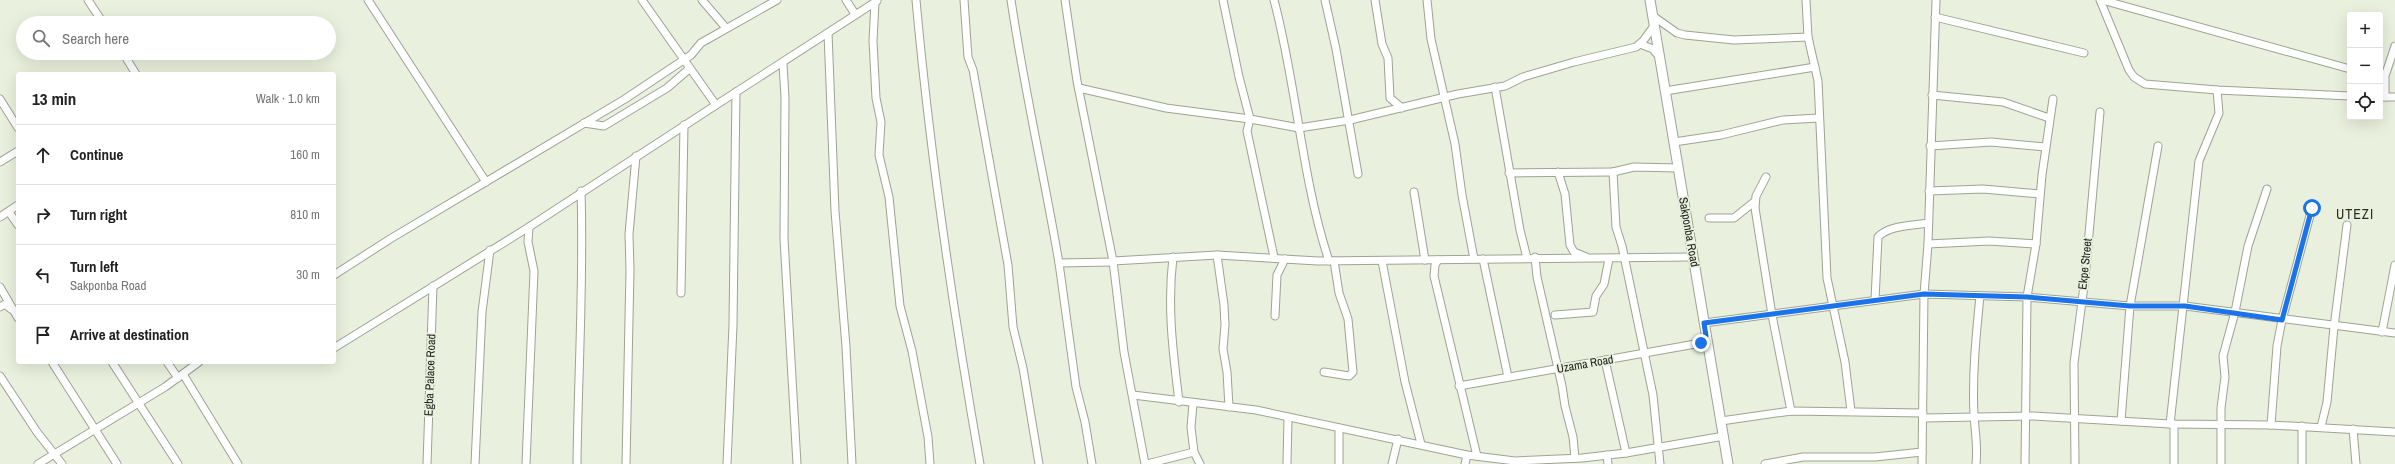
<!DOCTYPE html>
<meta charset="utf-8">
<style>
body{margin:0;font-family:"Archivo Narrow",sans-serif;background:#f6f6f6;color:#222}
.controls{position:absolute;right:12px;top:12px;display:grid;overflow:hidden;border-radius:4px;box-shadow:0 4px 16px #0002}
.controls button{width:36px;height:36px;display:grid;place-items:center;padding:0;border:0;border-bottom:1px solid #e0e0e0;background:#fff;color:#222;font:20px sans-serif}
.stop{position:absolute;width:12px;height:12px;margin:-9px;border:3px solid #1a73e8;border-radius:50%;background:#fff}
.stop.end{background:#1a73e8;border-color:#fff;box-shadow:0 1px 4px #0008}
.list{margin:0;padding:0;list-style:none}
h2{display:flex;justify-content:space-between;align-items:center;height:52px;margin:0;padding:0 16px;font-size:17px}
h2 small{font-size:13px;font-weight:400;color:#767676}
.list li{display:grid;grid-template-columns:26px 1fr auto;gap:12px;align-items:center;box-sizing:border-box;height:60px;padding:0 16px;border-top:1px solid #e0e0e0}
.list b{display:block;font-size:15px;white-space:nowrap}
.list p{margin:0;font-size:13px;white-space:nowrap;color:#767676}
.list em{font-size:13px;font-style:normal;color:#767676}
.icon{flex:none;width:22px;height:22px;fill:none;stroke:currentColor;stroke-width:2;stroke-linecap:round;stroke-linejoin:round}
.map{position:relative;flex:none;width:2395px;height:464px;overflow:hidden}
.search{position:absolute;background:#fff;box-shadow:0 4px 16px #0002;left:16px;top:16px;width:320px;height:44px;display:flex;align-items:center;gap:10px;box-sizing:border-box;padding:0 14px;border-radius:22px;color:#767676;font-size:15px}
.panel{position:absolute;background:#fff;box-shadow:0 4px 16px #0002;left:16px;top:72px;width:320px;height:292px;border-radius:4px}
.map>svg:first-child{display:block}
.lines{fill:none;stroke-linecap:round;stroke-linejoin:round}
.minor-casing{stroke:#9da492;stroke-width:9}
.major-casing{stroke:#9da492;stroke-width:11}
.minor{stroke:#fff;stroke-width:7}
.major{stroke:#fff;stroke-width:9}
.route{stroke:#1a73e8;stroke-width:5}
.labels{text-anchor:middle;stroke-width:3.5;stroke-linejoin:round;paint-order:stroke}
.street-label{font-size:12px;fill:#1b1d17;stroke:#e9f0dd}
.quarter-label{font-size:14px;letter-spacing:1px;fill:#2a2f20;stroke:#e9f0dd}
</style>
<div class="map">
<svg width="2395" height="464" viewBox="0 0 2395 464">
<rect width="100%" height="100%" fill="#e9f0dd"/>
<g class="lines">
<defs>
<g id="minor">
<path d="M88,0L103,23"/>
<path d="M368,0L486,182"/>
<path d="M642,0L716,105L877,1"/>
<path d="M702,0L726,28"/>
<path d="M846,0L855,14"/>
<path d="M916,0C930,155 953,310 980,464"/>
<path d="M964,0L968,57L973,70L1008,265L1013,327L1023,368L1039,464"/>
<path d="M1011,0C1024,88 1044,175 1059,263"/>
<path d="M1065,0L1077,81L1113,261L1124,352L1145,464"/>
<path d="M1223,0L1239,77L1250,119L1247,131L1274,257"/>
<path d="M1274,0C1297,86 1301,176 1329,261"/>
<path d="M1325,0L1336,49L1358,174"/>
<path d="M1375,0L1382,44L1388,58L1390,98L1402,108"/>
<path d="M1427,0L1431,39L1455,144L1462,195L1474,259"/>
<path d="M1806,0L1808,37L1818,81L1827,278L1845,362L1851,411"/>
<path d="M2100,0L2129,70L2134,77L2145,84L2217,90L2350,96"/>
<path d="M2102,0L2350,69"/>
<path d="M875,2L873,41L876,98L881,122L879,155L889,197L900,306L912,351L928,437L930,464"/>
<path d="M1653,16L1677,33L1685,35L1734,40L1808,37"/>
<path d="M1935,17L2084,53"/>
<path d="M828,33L835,211L846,347L852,464"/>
<path d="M1640,44L1653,49L1656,53"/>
<path d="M123,53L136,74"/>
<path d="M783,64L785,97L784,239L797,464"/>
<path d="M1495,87L1520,230L1527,258"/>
<path d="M1079,88L1166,108L1250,119L1299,128L1350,120L1458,94L1505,86L1523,77L1574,62L1636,47L1643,41L1654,26"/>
<path d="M1665,91L1815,67"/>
<path d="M1932,95L2003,102L2049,118"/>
<path d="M2380,97H2395"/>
<path d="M2385,97V76L2395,46"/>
<path d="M0,99L18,128"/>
<path d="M584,123L604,126L667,88L689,69"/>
<path d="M1674,142L1721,135L1783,120L1819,118"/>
<path d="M1930,146L1991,142L2045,147"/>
<path d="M0,162L18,151"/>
<path d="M1558,172L1565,194L1570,245L1574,252L1586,257"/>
<path d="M1509,173L1613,172"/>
<path d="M1766,177L1756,196L1755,208L1772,315L1791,411"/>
<path d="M1929,191L1983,189L2040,194"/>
<path d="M1414,192L1425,260"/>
<path d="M9,212L18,225"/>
<path d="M0,217L18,205"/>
<path d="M1709,218H1734L1754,202"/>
<path d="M1928,244L1989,241L2036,244"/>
<path d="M1217,255L1224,305L1225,325L1223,349L1227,372L1229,407"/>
<path d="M1173,257C1167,308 1173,351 1179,402"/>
<path d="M1535,257L1537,277L1562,386L1565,406L1573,437L1575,458"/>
<path d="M1483,259L1508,377"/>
<path d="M1438,260L1435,265L1434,276L1477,456"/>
<path d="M1113,261L1217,255L1318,261L1693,257"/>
<path d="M1382,261L1405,382L1421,444"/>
<path d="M334,275L390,239L625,99L691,55L701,43L777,0"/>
<path d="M0,287L18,318"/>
<path d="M681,293L684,125"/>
<path d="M1875,300L1878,237C1889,225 1912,226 1928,223"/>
<path d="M0,307L5,304L11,309"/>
<path d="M1555,315L1593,312L1596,296L1604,284L1609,259"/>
<path d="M1275,316L1277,275L1285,259"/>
<path d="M1704,323L1924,294L2027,297L2130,306H2185L2395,333"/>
<path d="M2382,332L2395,265"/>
<path d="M334,348L529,227L716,105"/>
<path d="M1605,360L1626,453"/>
<path d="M52,362L117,464"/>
<path d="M112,362L178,464"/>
<path d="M167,362L178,378"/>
<path d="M1324,372L1349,376L1353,372L1348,319L1339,293L1334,261"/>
<path d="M183,374L238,464"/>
<path d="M0,376L37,432L62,464"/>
<path d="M1459,386L1701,343L1707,336"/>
<path d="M1133,395L1256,410L1467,455L1515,461L1582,458L1626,453L1724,436"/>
<path d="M1193,404L1191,427L1194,452L1200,464"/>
<path d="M1923,418L2033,416L2170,424L2271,425L2395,432"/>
<path d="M1721,421L1791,411L1923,413"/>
<path d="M2121,421L2130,306L2158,146"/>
<path d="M2170,424L2199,161L2219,113L2217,90"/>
<path d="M2271,425L2277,346L2282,320L2312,208"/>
<path d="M2321,427L2327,402L2334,327L2347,225"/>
<path d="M2353,429L2356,464"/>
<path d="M1607,455L1608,464"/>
<path d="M38,464L165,387L199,362"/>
<path d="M427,464L433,286"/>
<path d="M475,464L482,312L490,250"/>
<path d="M526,464L534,271L528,242L529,227"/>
<path d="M577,464C578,373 584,282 581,191"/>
<path d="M626,464L630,270L629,234L636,156"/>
<path d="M727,464L733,325L736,92"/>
<path d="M1092,464L1085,422L1076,387L1059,263L1113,262"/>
<path d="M1147,464L1194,452"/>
<path d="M1287,464L1288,417"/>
<path d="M1339,464V428"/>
<path d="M1392,464L1398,439"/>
<path d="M1465,464L1467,455"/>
<path d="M1660,464L1653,395L1622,246L1616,227L1613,172L1634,167L1678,168"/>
<path d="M1765,464L1803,457H1875L1922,452"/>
<path d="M1922,464L1924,294L1928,244L1936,0"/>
<path d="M1976,464C1978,447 1975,432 1974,415C1972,376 1976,336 1980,296"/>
<path d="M2025,464L2027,297L2036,244L2042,175L2053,99"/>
<path d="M2075,464L2074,363L2085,278L2100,112"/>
<path d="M2174,464V424"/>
<path d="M2221,464V408L2225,377L2223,356L2235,312L2248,246L2267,189"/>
<path d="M2302,464V426"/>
</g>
<path id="major" d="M1650,0L1728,464"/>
</defs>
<use href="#minor" class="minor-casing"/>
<use href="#major" class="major-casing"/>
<use href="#minor" class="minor"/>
<use href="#major" class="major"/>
</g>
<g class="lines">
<path class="route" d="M1701,343L1706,336L1704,323L1924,294L2027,297L2130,306H2185L2282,320L2312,208"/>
</g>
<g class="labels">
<g class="street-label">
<text transform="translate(1689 232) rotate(80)" y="4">Sakponba Road</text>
<text transform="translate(2085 264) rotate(-84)" y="4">Ekpe Street</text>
<text transform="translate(1585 364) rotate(-10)" y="4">Uzama Road</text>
<text transform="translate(430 375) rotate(-88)" y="4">Egba Palace Road</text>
</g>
<g class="quarter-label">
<text x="2355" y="219">UTEZI</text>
</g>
</g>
</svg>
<div class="controls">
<button>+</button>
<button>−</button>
<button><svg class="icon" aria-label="locate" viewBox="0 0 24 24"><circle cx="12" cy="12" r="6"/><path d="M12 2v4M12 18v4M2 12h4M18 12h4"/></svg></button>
</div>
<div class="stop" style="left:2312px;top:208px"></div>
<div class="stop end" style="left:1701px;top:343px"></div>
<div class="search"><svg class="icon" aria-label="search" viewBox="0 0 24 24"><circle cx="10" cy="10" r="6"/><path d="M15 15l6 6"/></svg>Search here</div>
<section class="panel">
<h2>13 min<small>Walk · 1.0 km</small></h2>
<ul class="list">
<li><svg class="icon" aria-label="ahead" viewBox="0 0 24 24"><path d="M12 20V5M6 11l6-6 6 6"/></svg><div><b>Continue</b></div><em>160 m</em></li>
<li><svg class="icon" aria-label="right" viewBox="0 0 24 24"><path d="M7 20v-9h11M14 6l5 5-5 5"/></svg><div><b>Turn right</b></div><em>810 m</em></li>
<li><svg class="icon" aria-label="left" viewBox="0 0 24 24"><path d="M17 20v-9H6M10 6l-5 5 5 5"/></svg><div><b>Turn left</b><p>Sakponba Road</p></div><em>30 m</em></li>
<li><svg class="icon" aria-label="arrive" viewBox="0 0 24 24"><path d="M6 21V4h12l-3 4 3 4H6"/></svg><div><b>Arrive at destination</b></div></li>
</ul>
</section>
</div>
